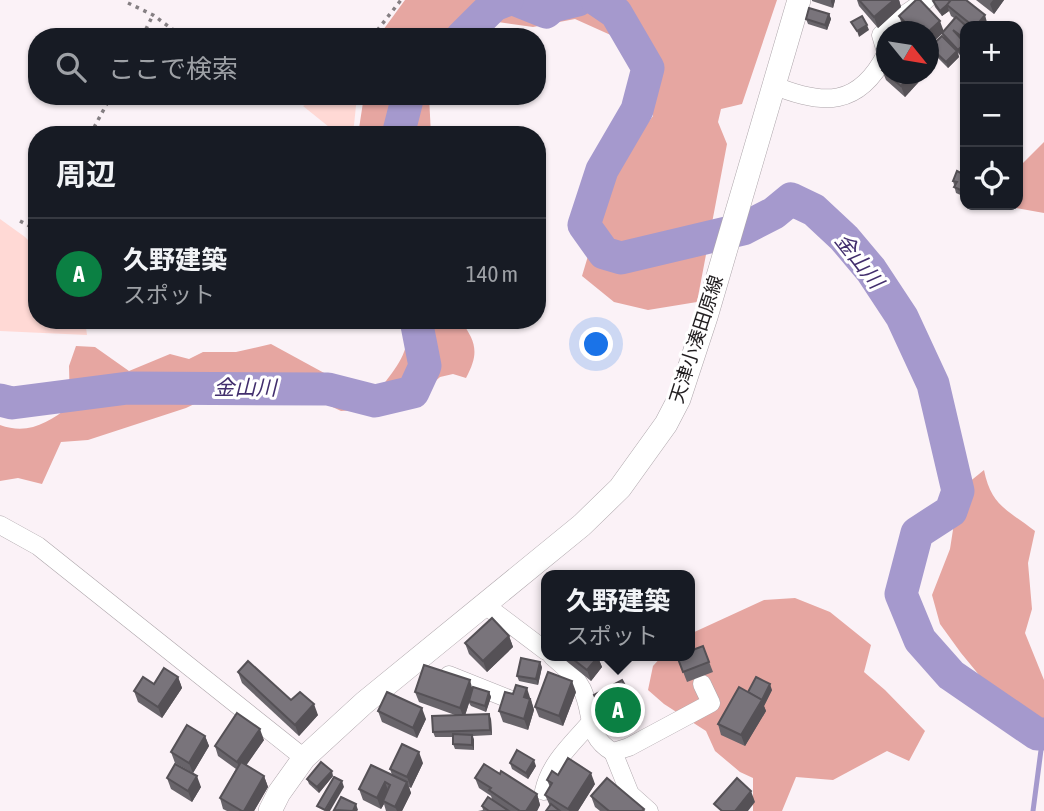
<!DOCTYPE html>
<html lang="ja">
<meta charset="utf-8">
<style>
body{margin:0;font-family:"Asap Condensed","Noto Sans JP",sans-serif;background:#20242c;color:#f1f3f6}
.controls{position:absolute;right:21px;top:21px;display:grid;overflow:hidden;border-radius:14px;box-shadow:0 2px 5px #0004}
.controls button{width:63px;height:63px;display:grid;place-items:center;padding:0;border:0;border-bottom:2px solid #363941;background:#171b24;color:#f1f3f6;font:35px sans-serif}
.compass{position:absolute;left:876px;top:21px;width:63px;height:63px;border-radius:50%;background:#171b24;box-shadow:0 2px 5px #0004;rotate:120deg}
.you{position:absolute;left:597px;top:345px;width:24px;height:24px;margin:-18px;border:5px solid #fff;border-radius:50%;background:#1a73e8;box-shadow:0 0 0 10px #1a73e833}
.badge{display:grid;place-items:center;width:46px;height:46px;border-radius:50%;background:#0b8043;color:#fff;font-size:23px;font-weight:700}
.pin{position:absolute;translate:-50% -50%;border:4px solid #fff;box-shadow:0 2px 7px #0006}
.popup{position:absolute;left:541px;top:570px;width:154px;height:91px;box-sizing:border-box;display:grid;place-content:center;border-radius:14px;background:#171b24;filter:drop-shadow(0 2px 5px #0005);font-size:23px;white-space:nowrap;color:#9ea1a6}
.popup b{font-size:26px;color:#f1f3f6}
.popup::after{content:'';position:absolute;left:50%;top:100%;margin-left:-14px;border:14px solid transparent;border-top-color:#171b24}
.list{margin:0;padding:0;list-style:none}
h2{display:flex;justify-content:space-between;align-items:center;height:91px;margin:0;padding:0 28px;font-size:30px}
h2 small{font-size:23px;font-weight:400;color:#9ea1a6}
.list li{display:grid;grid-template-columns:46px 1fr auto;gap:21px;align-items:center;box-sizing:border-box;height:112px;padding:0 28px;border-top:2px solid #363941}
.list b{display:block;font-size:26px;white-space:nowrap}
.list p{margin:0;font-size:23px;white-space:nowrap;color:#9ea1a6}
.list em{font-size:23px;font-style:normal;color:#9ea1a6}
.icon{flex:none;width:38px;height:38px;fill:none;stroke:currentColor;stroke-width:2;stroke-linecap:round;stroke-linejoin:round}
.map{position:relative;flex:none;width:1044px;height:811px;overflow:hidden}
.search{position:absolute;background:#171b24;box-shadow:0 2px 5px #0004;left:28px;top:28px;width:518px;height:77px;display:flex;align-items:center;gap:18px;box-sizing:border-box;padding:0 24px;border-radius:28px;color:#9ea1a6;font-size:26px}
.panel{position:absolute;background:#171b24;box-shadow:0 2px 5px #0004;left:28px;top:126px;width:518px;height:203px;border-radius:28px}
.map>svg:first-child{display:block}
.green{fill:#ffd9d5}
.forest{fill:#e6a6a1}
.lines{fill:none;stroke-linecap:round;stroke-linejoin:round}
.stream{stroke:#a599cd;stroke-width:5}
.river{stroke:#a599cd;stroke-width:33}
.minor-casing{stroke:#ada5aa;stroke-width:19}
.major-casing{stroke:#ada5aa;stroke-width:24}
.path{stroke:#857f83;stroke-width:3.5;stroke-dasharray:3.5 5;stroke-linecap:butt}
.minor{stroke:#fff;stroke-width:18}
.major{stroke:#fff;stroke-width:23}
.wall{fill:#68646a}
.shaded-wall{fill:#555156}
.building{fill:#79747b;stroke:#555156;stroke-width:2}
.labels{text-anchor:middle;stroke-width:6;stroke-linejoin:round;paint-order:stroke}
.street-label{font-size:19px;fill:#201d1f;stroke:#fff}
.water-label{font-size:21px;font-style:italic;fill:#422e6d;stroke:#fff}
</style>
<div class="map">
<svg width="1044" height="811" viewBox="0 0 1044 811">
<rect width="100%" height="100%" fill="#fbf2f7"/>
<g class="green">
<path d="M323,96H357L354,125L350,135H339L303,106Z"/>
<path d="M0,219L25,237L37,249V320H85L87,335L0,331Z"/>
</g>
<g class="forest">
<path d="M405,0H777L742,104L721,109L718,122L727,144L697,302L648,310L614,302L582,276L594,236L595,210L633,142L653,116L635,60L624,41L575,19L533,27L484,20L477,37H378Z"/>
<path d="M364,96H429L431,135H358Z"/>
<path d="M1044,142V213L1016,208L1020,166Z"/>
<path d="M409,320H460C477,342 479,354 466,378L453,374L440,377L410,404L392,408L341,411L309,396L284,399L211,396L186,408L88,440L61,442L42,484L18,478L0,481V425C28,435 48,423 70,406L69,366L76,346L95,347L129,371L170,354L189,359L203,352H236L271,344L326,374L364,384L383,385C401,362 409,350 409,320Z"/>
<path d="M984,470C991,506 1008,510 1035,531L1028,563L1032,609L1025,633L1044,680V741L1026,732L961,653L940,624L932,595L950,549L957,504L968,483Z"/>
<path d="M795,598L830,612L871,645L864,672L885,690L925,731L909,761L887,751L833,780L796,777L782,811H753V778L740,772L715,751L706,731L664,704L648,690L653,666L662,656H690V634L764,600Z"/>
</g>
<g class="lines">
<path class="stream" d="M1033,811L1041,750L1037,734"/>
<g class="river">
<path d="M516,0L546,12L553,6L578,0"/>
<path d="M597,0L616,13L648,68L637,110L602,170L584,225L604,253L621,258L743,229L774,213L791,199L814,210L844,238L871,270L902,317L933,384L958,491L951,511L917,533L901,594L920,640L951,675L1037,734H1044"/>
<path d="M462,37L494,5L507,0"/>
<path d="M398,135L408,96"/>
<path d="M0,400L12,403L128,388L328,389L375,401L413,392L425,366L416,320"/>
</g>
<defs>
<g id="minor">
<path d="M886,52L881,35L901,17L926,0"/>
<path d="M773,85C823,106 859,107 886,54"/>
<path d="M0,525L38,546L304,758"/>
<path d="M485,605L546,651"/>
<path d="M552,656C563,666 575,675 582,689C594,714 585,736 613,752L629,747L711,703L702,684"/>
<path d="M449,675L509,699"/>
<path d="M613,752L630,794L649,811"/>
<path d="M544,791C550,763 572,744 591,722"/>
</g>
<path id="major" d="M270,811L279,793L304,758L364,703L582,525L620,488L666,424L679,399L706,317L799,0"/>
</defs>
<use href="#minor" class="minor-casing"/>
<use href="#major" class="major-casing"/>
<g class="path">
<path d="M128,3L153,15L183,37"/>
<path d="M142,37L153,15"/>
<path d="M372,37L401,0"/>
<path d="M287,96L299,101L309,96"/>
<path d="M90,135L111,96"/>
<path d="M20,221L37,230"/>
</g>
<use href="#minor" class="minor"/>
<use href="#major" class="major"/>
</g>
<g class="wall">
<path d="M812,0H835L833,8L812,1Z"/>
<path d="M855,0H899L901,7L878,28L859,6L857,0Z"/>
<path d="M966,0L989,26H965V50L960,55L958,53L959,57L948,68L932,52L930,47L944,38L942,33L928,32H908L903,27L899,16L944,31L954,18L951,16L949,11L942,16L935,7L933,1Z"/>
<path d="M976,0H1004L994,14Z"/>
<path d="M829,14L831,19L827,30L808,24L806,19Z"/>
<path d="M882,70L926,74L905,97L886,80Z"/>
<path d="M965,175V197L956,193L953,181Z"/>
<path d="M509,636L513,647L487,672L469,654L465,643Z"/>
<path d="M703,646L713,672L687,682L677,656Z"/>
<path d="M563,656H597L602,667L591,681L565,660Z"/>
<path d="M607,656H625L617,665Z"/>
<path d="M542,667L538,685L519,681L517,676Z"/>
<path d="M238,672L291,700L318,715L299,736L242,683Z"/>
<path d="M178,677L182,688L162,718L138,702L134,691Z"/>
<path d="M473,689L489,692L491,697L486,712L471,706L469,703L465,715L491,719L492,735L473,736L474,740V750L455,749L453,744V737H435L433,732L455,715L419,702L415,692Z"/>
<path d="M772,690L764,706L766,711L745,746L721,735L718,724L748,692Z"/>
<path d="M576,692L563,726L539,717L535,707Z"/>
<path d="M594,695L635,704L638,715L610,730L598,706Z"/>
<path d="M531,699L534,710L528,730L503,722L499,711Z"/>
<path d="M378,711L426,719L417,738L382,722Z"/>
<path d="M205,736L209,746L193,773L175,763L171,752Z"/>
<path d="M264,740L246,765L264,776L268,787L254,811H227L223,809L220,798L236,769L218,756L215,746Z"/>
<path d="M423,763L411,788L409,787L411,793L402,811H386L384,804L381,809L363,800L359,789L392,775L390,769Z"/>
<path d="M510,763L536,766L528,779L512,769Z"/>
<path d="M500,774L537,794L540,805L537,811H478L483,810L482,806L492,799L491,796L479,788L475,778Z"/>
<path d="M558,775L595,784L578,811H546L550,806L545,795L550,787L547,780Z"/>
<path d="M333,776L319,793L309,784L307,779Z"/>
<path d="M167,778L201,787L192,802L171,789Z"/>
<path d="M591,796L644,809L645,811H600L595,807Z"/>
</g>
<g class="shaded-wall">
<path d="M831,0H835L833,8L831,2Z"/>
<path d="M894,0H899L901,7L878,28L874,17Z"/>
<path d="M993,0H1004L994,14L990,4Z"/>
<path d="M947,5L949,11L942,16L940,11Z"/>
<path d="M829,14L831,19L827,30L825,25Z"/>
<path d="M985,15L988,26H976Z"/>
<path d="M940,21L944,32L928,47V32Z"/>
<path d="M867,25L869,30L859,37L857,31Z"/>
<path d="M965,43V50L960,55L958,50Z"/>
<path d="M957,51L959,57L948,68L946,62Z"/>
<path d="M931,53L935,64L928,71V55Z"/>
<path d="M912,74H926L905,97L901,86Z"/>
<path d="M509,636L513,647L487,672L483,661Z"/>
<path d="M614,656H625L617,665Z"/>
<path d="M598,657L602,667L591,681L587,670Z"/>
<path d="M540,662L542,667L538,685L536,679Z"/>
<path d="M178,677L182,688L162,718L158,707Z"/>
<path d="M470,680L473,691L469,701V703L464,719L460,708Z"/>
<path d="M572,681L576,692L563,726L559,716Z"/>
<path d="M770,684L772,690L764,706L766,711L745,746L741,735Z"/>
<path d="M527,688L534,710L528,730L524,719V697Z"/>
<path d="M489,692L491,697L486,712L485,706Z"/>
<path d="M314,704L318,715L299,736L295,725Z"/>
<path d="M422,708L426,719L417,738L413,728Z"/>
<path d="M489,714L491,719L492,735L490,730Z"/>
<path d="M260,729L264,740L241,773L237,762Z"/>
<path d="M472,735L474,740V750L472,745Z"/>
<path d="M205,736L209,746L193,773L189,763Z"/>
<path d="M419,752L423,763L411,788L407,777Z"/>
<path d="M534,760L536,766L528,779L526,773Z"/>
<path d="M332,771L333,776L319,793L317,787Z"/>
<path d="M591,773L595,784L578,811H569L568,809Z"/>
<path d="M197,776L201,787L192,802L188,791Z"/>
<path d="M264,776L268,787L254,811H244Z"/>
<path d="M342,781L344,787L330,811H325Z"/>
<path d="M385,782L389,793L383,801L384,804L381,809L377,798Z"/>
<path d="M407,782L411,793L402,811H397L395,807Z"/>
<path d="M751,791L755,802L748,811H735Z"/>
<path d="M537,794L540,805L537,811H526Z"/>
<path d="M356,804L358,810L357,811H353Z"/>
</g>
<g class="building">
<path d="M859,0H894L874,17Z"/>
<path d="M916,0H920L940,21L928,32H914L899,16Z"/>
<path d="M935,0H951L947,5L940,11L933,1Z"/>
<path d="M951,0H966L985,15L976,26H973L947,5Z"/>
<path d="M809,8L829,14L825,25L806,19Z"/>
<path d="M862,16L867,25L857,31L851,22Z"/>
<path d="M956,17L966,26L965,39L953,30L965,43L958,50L942,33Z"/>
<path d="M942,36L957,51L946,62L930,47Z"/>
<path d="M886,64V74H912L901,86L882,70Z"/>
<path d="M957,171L965,175V192L954,187L957,182L953,181Z"/>
<path d="M492,618L509,636L483,661L465,643Z"/>
<path d="M703,646L709,662L683,672L677,656H690V651Z"/>
<path d="M569,656H597L598,657L587,670Z"/>
<path d="M521,658L540,662L536,679L517,676Z"/>
<path d="M248,661L291,700L300,692L314,704L295,725L238,672Z"/>
<path d="M424,665L470,680L460,708L415,692Z"/>
<path d="M164,668L178,677L158,707L134,691L143,677L154,684Z"/>
<path d="M548,672L572,681L559,716L535,707Z"/>
<path d="M756,677L770,684L762,700L748,692Z"/>
<path d="M622,680L635,704L606,719L594,695Z"/>
<path d="M516,685L527,688L524,697L530,699L524,719L499,711L505,692L513,694Z"/>
<path d="M473,687L489,692L485,706L469,701Z"/>
<path d="M739,687L762,700L741,735L718,724Z"/>
<path d="M387,692L422,708L413,728L378,711Z"/>
<path d="M237,713L260,729L237,762L215,746Z"/>
<path d="M489,714L490,730L433,732L432,716Z"/>
<path d="M187,725L205,736L189,763L171,752Z"/>
<path d="M453,734L472,735V745L453,744Z"/>
<path d="M402,744L419,752L407,777L390,769Z"/>
<path d="M517,750L534,760L526,773L510,763Z"/>
<path d="M568,758L591,773L568,809L545,795L552,783L547,780L552,771L558,775Z"/>
<path d="M241,762L264,776L244,811H242L220,798Z"/>
<path d="M321,762L332,771L317,787L307,779Z"/>
<path d="M175,764L197,776L188,791L167,778Z"/>
<path d="M484,764L500,774L501,771L537,794L526,811H520L489,790L491,788L475,778Z"/>
<path d="M371,765L407,782L395,807L383,801L390,785L385,782L377,798L359,789Z"/>
<path d="M334,777L342,781L325,810L317,806Z"/>
<path d="M607,778L644,809L642,811H609L591,796Z"/>
<path d="M737,778L751,791L735,811H722L714,804Z"/>
<path d="M341,797L356,804L353,811L334,810Z"/>
<path d="M488,797L509,811H489L482,806Z"/>
<path d="M551,804L560,811H546Z"/>
</g>
<g class="labels">
<g class="street-label">
<text transform="translate(696 339) rotate(-72)" y="7">天津小湊田原線</text>
</g>
<g class="water-label">
<text transform="translate(859 261) rotate(52)" y="7">金山川</text>
<text x="245" y="395">金山川</text>
</g>
</g>
</svg>
<div class="controls">
<button>+</button>
<button>−</button>
<button><svg class="icon" aria-label="locate" viewBox="0 0 24 24"><circle cx="12" cy="12" r="6"/><path d="M12 2v4M12 18v4M2 12h4M18 12h4"/></svg></button>
</div>
<svg class="compass" viewBox="-18 -18 36 36"><path d="M0-13l5 13h-10z" fill="#e53935"/><path d="M0 13l5-13h-10z" fill="#9ea1a6"/></svg>
<div class="you"></div>
<div class="pin badge" style="left:618px;top:710px">A</div>
<div class="popup"><b>久野建築</b>スポット</div>
<div class="search"><svg class="icon" aria-label="search" viewBox="0 0 24 24"><circle cx="10" cy="10" r="6"/><path d="M15 15l6 6"/></svg>ここで検索</div>
<section class="panel">
<h2>周辺<small></small></h2>
<ul class="list">
<li><span class="badge">A</span><div><b>久野建築</b><p>スポット</p></div><em>140 m</em></li>
</ul>
</section>
</div>
